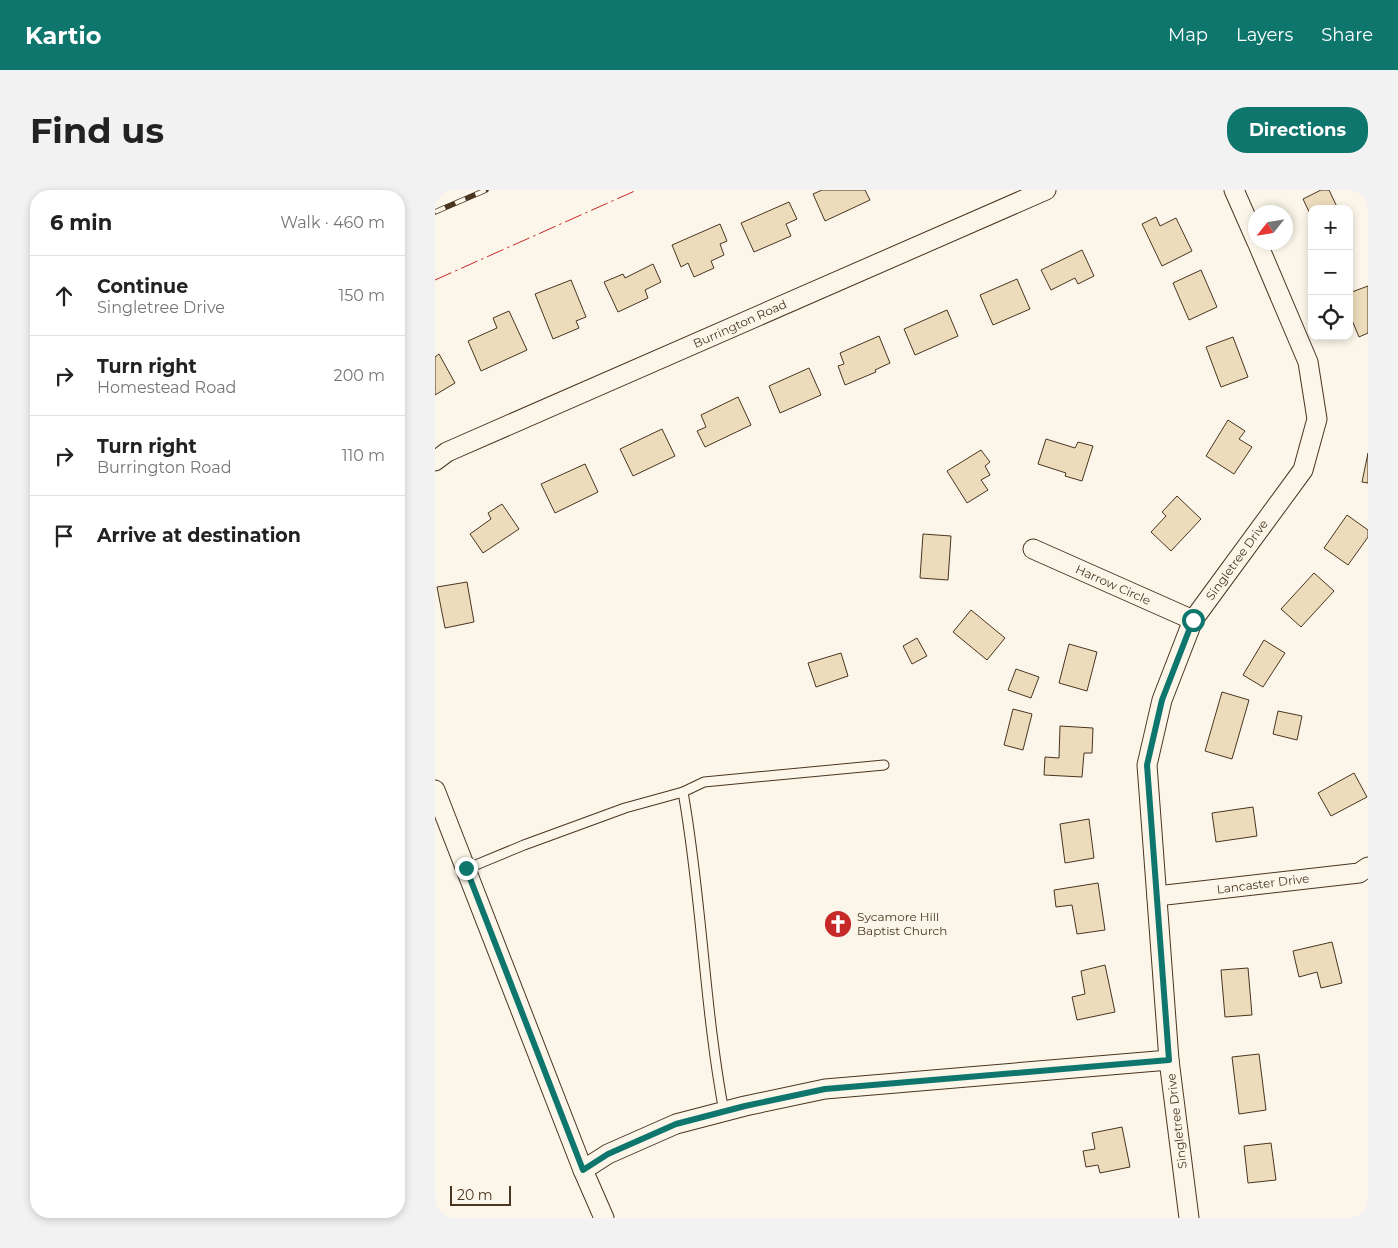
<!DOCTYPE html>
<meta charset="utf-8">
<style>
body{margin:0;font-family:Montserrat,sans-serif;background:#f2f2f2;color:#222}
.controls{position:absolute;right:15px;top:15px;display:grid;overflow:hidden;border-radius:10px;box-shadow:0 2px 8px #0003}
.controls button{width:45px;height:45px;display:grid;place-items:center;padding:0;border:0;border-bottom:1px solid #e0e0e0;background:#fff;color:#222;font:25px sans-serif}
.compass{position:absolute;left:813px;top:15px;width:45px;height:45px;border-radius:50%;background:#fff;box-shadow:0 2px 8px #0003;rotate:239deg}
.scale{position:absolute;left:15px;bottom:12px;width:61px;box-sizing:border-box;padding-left:5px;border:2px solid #4a3520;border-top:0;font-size:14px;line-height:18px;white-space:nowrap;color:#4a3520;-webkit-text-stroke:4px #fbf6e9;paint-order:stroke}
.stop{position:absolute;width:15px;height:15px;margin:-11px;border:4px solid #0f766e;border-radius:50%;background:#fff}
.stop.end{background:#0f766e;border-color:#fff;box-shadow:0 1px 5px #0008}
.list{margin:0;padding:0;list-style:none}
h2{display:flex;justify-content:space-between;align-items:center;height:65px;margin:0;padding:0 20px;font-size:21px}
h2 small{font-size:16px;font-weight:400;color:#767676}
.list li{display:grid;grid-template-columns:32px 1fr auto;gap:15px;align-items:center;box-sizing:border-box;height:80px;padding:0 20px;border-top:1px solid #e0e0e0}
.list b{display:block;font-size:19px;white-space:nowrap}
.list p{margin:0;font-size:16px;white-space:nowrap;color:#767676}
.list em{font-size:16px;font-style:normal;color:#767676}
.icon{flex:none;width:28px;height:28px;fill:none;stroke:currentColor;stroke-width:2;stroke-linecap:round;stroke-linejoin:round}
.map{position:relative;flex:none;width:933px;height:1028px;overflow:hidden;border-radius:20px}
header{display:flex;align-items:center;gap:30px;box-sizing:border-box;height:70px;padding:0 25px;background:#0f766e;color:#fff}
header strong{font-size:24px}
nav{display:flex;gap:28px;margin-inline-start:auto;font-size:18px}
.intro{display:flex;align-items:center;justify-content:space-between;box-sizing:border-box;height:120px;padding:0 30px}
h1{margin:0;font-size:35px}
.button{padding:12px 22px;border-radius:20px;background:#0f766e;color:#fff;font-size:18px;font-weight:700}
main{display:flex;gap:30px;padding:0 30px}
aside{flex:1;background:#fff;border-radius:20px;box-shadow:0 2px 8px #0003}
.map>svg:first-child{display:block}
.building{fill:#ecdcbc;stroke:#4a3520}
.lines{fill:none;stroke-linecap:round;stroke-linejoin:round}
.lane-casing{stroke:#4a3520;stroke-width:11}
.street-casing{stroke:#4a3520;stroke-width:21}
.lane{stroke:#fbf6e9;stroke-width:9}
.street{stroke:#fbf6e9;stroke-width:19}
.rail-casing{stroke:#4a3520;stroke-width:5.5}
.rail{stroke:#fbf6e9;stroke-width:4;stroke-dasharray:11;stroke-linecap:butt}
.power{stroke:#c62828;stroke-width:1;stroke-dasharray:18 4 2.5 4;stroke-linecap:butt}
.route{stroke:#0f766e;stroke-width:6}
.labels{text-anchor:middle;stroke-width:4;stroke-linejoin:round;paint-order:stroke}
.street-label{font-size:12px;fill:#4a3520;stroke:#fbf6e9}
.poi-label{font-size:12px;fill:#4a3520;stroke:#fbf6e9;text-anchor:start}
</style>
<header>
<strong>Kartio</strong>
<nav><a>Map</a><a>Layers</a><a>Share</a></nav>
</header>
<div class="intro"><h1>Find us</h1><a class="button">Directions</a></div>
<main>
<aside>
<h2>6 min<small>Walk · 460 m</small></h2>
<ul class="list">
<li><svg class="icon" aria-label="ahead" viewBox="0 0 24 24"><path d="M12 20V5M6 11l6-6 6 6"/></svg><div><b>Continue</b><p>Singletree Drive</p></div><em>150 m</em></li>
<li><svg class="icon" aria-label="right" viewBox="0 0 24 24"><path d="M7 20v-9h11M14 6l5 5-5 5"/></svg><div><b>Turn right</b><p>Homestead Road</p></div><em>200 m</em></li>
<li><svg class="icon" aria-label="right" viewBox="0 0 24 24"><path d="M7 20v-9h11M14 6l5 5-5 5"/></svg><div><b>Turn right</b><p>Burrington Road</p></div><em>110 m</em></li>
<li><svg class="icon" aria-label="arrive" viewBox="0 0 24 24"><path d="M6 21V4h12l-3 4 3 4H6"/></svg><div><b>Arrive at destination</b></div></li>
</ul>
</aside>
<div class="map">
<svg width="933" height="1028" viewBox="0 0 933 1028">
<rect width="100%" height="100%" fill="#fbf6e9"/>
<g class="building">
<path d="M387,0H430L435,10L390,31L378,4Z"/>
<path d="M886,0H894L903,19H877V28L868,9Z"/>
<path d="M354,12L362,29L351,34L356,46L319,62L306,33Z"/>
<path d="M721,27L725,36L741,28L757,61L727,76L707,34Z"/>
<path d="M285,34L292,51L285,54L289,65L276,71L279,78L259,87L253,73L246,77L237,55Z"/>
<path d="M647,60L659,86L643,94L640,88L616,100L606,80Z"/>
<path d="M218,74L226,92L210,100L213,108L183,122L169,92L188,84L190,88Z"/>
<path d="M766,80L782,117L754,130L738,93Z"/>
<path d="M582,89L595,119L558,135L545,105Z"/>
<path d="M136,90L151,127L141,131L144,138L118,149L100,104Z"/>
<path d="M933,96V143L924,147L914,123V103Z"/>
<path d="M512,120L523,146L480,165L469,139Z"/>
<path d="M74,121L92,160L46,181L33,151L62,138L58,128Z"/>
<path d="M444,146L455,173L440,180L441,182L410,195L403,176L409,174L405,163Z"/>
<path d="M798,147L813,187L786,197L771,157Z"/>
<path d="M4,164L20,193L0,205V167Z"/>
<path d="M374,178L386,205L345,223L334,196Z"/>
<path d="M303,207L316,235L270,257L262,241L271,237L266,225Z"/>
<path d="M793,230L810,241L804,249L817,257L799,284L771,266Z"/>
<path d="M227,239L240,266L198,286L185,259Z"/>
<path d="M611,249L640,258L643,252L658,256L647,291L630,286L631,283L603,274Z"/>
<path d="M546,260L555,272L550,276L555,285L546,290L553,300L532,313L512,281Z"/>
<path d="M933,263V293L927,292Z"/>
<path d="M150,274L163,302L120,323L106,294Z"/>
<path d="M742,306L766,329L736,361L716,342L731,326L727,322Z"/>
<path d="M67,314L84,339L48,363L35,344L56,329L53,323Z"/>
<path d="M912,325L933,340V347L913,375L889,358Z"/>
<path d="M488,344L516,346L513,390L485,388Z"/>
<path d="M879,383L899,401L866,437L846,419Z"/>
<path d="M32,392L39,432L10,438L2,397Z"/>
<path d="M536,420L570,448L552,470L518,442Z"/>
<path d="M482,448L492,466L477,474L468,456Z"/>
<path d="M829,450L850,463L828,497L808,485Z"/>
<path d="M634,454L662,462L652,501L624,493Z"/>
<path d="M406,463L413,486L381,497L373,473Z"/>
<path d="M581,479L604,487L596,508L573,500Z"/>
<path d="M787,502L814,510L797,569L770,561Z"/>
<path d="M578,519L597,524L588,560L569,555Z"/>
<path d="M843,521L867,526L862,550L838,544Z"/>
<path d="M625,536L658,538L657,563H649L647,587L609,585L610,567L624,568Z"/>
<path d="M919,583L932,607L896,626L883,603Z"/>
<path d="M818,617L822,646L781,652L777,623Z"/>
<path d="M654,629L659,668L630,673L625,634Z"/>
<path d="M663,693L670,740L642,744L637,715L621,717L619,700Z"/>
<path d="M897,752L907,793L886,798L882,782L864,787L858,761Z"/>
<path d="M670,775L680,822L642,830L637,807L650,804L646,781Z"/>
<path d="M813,778L817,825L790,827L786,780Z"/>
<path d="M824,864L831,920L804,924L797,867Z"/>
<path d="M687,937L695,977L665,983L663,975L651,977L648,961L660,959L657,943Z"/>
<path d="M836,953L841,990L813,993L809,956Z"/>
</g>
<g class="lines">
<defs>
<g id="lane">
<path d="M248,602C267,708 269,816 289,922"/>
<path d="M31,679L89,655L190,618L248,602L269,592L449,575"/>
</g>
<g id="street">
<path d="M799,0L821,50"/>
<path d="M0,271L12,262L611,0"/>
<path d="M598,359L758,430"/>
<path d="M0,600L148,980L169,1028"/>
<path d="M722,706L924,683L933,677"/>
<path d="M148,980L173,964L241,934L310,916L390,899L734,870"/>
<path d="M754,1028L734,870L712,575L727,510L758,430L868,280L882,229L873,172L822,52"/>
</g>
</defs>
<use href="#lane" class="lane-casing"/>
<use href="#street" class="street-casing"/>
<use href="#lane" class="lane"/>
<use href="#street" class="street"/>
<defs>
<path id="rail" d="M0,22L51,0"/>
</defs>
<use href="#rail" class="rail-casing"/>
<use href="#rail" class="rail"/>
<path class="power" d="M0,90L202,0"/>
</g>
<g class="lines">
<path class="route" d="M31,678L148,980L173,964L241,934L310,916L390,899L734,870L712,575L727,510L758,430"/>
</g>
<defs>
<symbol id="church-disc" viewBox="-11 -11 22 22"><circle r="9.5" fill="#c62828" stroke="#fbf6e9"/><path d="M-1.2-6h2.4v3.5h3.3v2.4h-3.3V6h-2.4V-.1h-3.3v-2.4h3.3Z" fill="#fff"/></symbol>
</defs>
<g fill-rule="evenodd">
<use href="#church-disc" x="387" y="718" width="32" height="32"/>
</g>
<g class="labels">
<g class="street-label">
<text transform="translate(305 134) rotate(-24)" y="4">Burrington Road</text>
<text transform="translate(802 370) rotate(-54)" y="4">Singletree Drive</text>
<text transform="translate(678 395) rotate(24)" y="4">Harrow Circle</text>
<text transform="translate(828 694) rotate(-7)" y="4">Lancaster Drive</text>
<text transform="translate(742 931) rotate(-97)" y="4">Singletree Drive</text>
</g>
<g class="poi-label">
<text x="422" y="731">Sycamore Hill<tspan x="422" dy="14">Baptist Church</tspan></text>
</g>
</g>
</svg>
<div class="controls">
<button>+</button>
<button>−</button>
<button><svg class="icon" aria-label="locate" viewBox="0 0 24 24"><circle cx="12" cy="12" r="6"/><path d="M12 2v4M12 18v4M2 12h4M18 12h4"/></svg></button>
</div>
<svg class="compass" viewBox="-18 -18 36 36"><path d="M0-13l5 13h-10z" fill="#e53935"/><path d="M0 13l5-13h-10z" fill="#767676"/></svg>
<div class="scale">20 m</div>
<div class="stop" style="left:758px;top:430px"></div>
<div class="stop end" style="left:31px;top:678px"></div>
</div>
</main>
